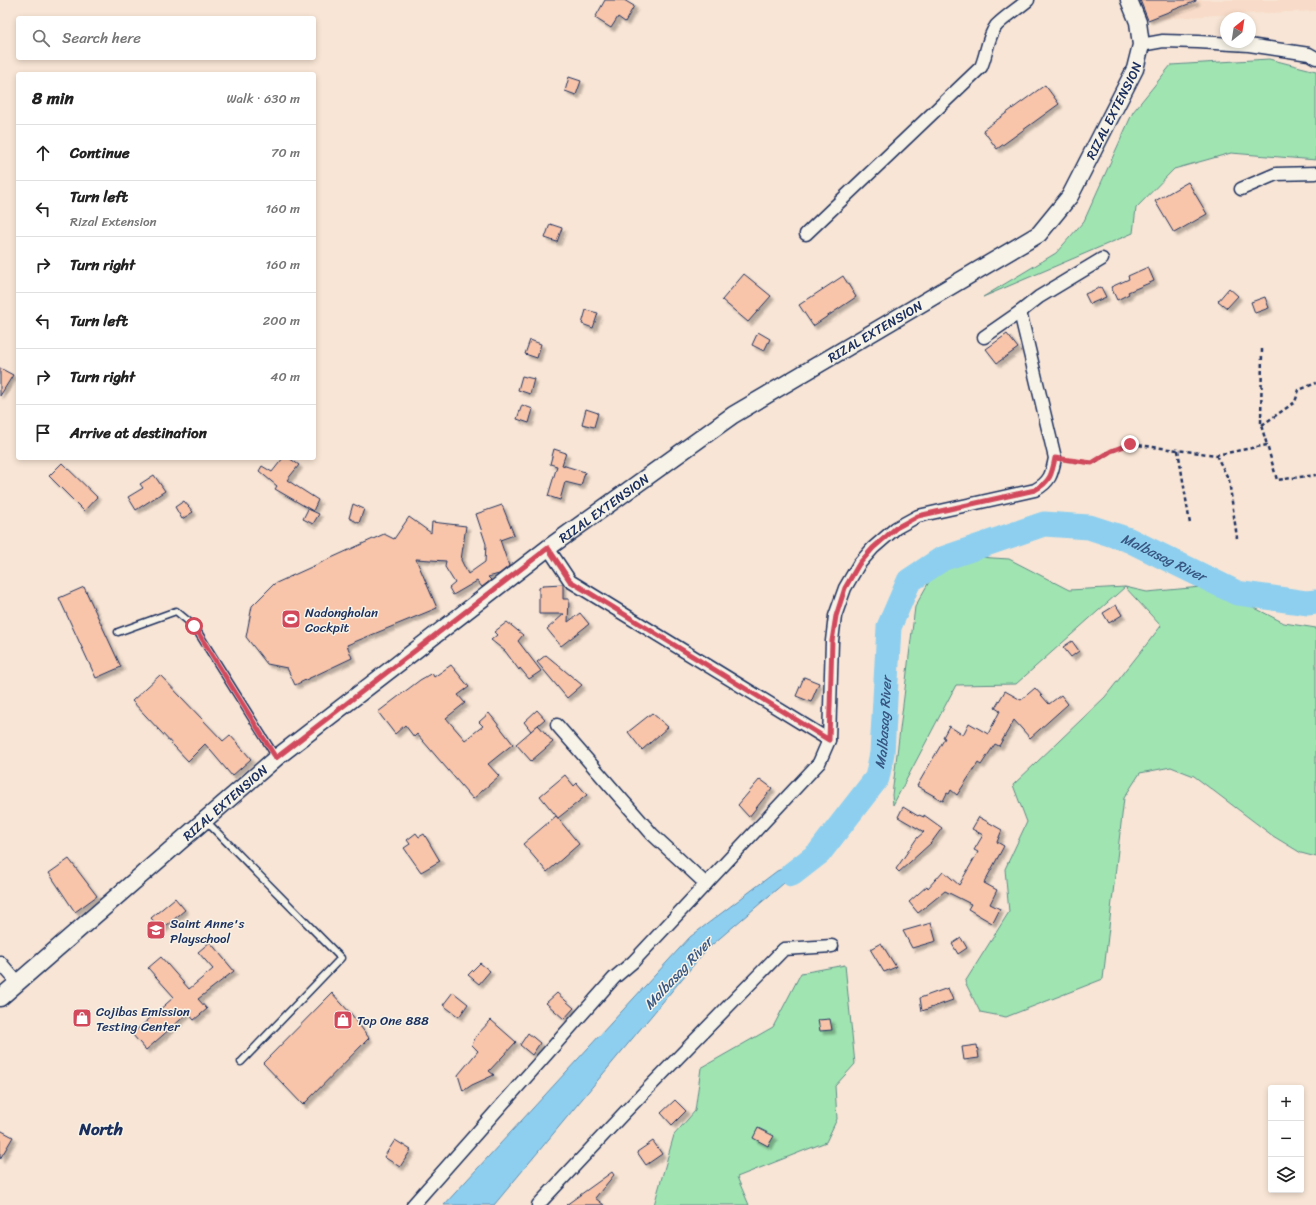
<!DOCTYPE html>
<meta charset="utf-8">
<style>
body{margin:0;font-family:Sriracha,sans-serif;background:#f2f2f2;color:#222}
.controls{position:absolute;right:12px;bottom:12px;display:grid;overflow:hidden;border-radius:4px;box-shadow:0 2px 6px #0003}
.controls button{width:36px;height:36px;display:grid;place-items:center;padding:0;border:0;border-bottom:1px solid #e0e0e0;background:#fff;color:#222;font:20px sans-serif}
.compass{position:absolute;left:1220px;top:12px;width:36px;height:36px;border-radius:50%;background:#fff;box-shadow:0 2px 6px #0003;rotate:30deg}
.stop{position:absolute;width:12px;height:12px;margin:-9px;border:3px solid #d1495b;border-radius:50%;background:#fff}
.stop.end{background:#d1495b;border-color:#fff;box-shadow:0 1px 4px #0008}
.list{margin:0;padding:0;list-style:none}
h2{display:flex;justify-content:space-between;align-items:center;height:52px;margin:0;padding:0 16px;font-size:17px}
h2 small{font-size:13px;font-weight:400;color:#767676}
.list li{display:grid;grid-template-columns:26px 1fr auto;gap:12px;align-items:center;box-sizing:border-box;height:56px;padding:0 16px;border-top:1px solid #e0e0e0}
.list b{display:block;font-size:15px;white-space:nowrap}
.list p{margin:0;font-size:13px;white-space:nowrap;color:#767676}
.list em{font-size:13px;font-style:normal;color:#767676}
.icon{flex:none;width:22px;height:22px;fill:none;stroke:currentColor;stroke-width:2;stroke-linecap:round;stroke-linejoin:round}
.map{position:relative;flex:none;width:1316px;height:1205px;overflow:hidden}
.search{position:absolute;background:#fff;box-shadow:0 2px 6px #0003;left:16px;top:16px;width:300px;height:44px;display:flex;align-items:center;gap:10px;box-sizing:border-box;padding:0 14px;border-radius:4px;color:#767676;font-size:15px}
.panel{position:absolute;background:#fff;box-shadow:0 2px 6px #0003;left:16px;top:72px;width:300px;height:388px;border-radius:4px}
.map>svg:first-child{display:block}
.built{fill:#f8dbc8}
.green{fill:#a0e5b1;stroke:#5e8a88}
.water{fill:#8ecfef;stroke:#608fb5}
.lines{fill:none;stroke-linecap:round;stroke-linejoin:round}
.river{stroke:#8ecfef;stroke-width:25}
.building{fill:#f9c5aa;stroke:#1b2f5e;filter:url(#shadow)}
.service-casing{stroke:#1b2f5e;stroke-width:9}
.minor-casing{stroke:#1b2f5e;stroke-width:15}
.tertiary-casing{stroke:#1b2f5e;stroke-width:19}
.path{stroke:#1b2f5e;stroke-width:2.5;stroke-dasharray:4 3;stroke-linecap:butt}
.service{stroke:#f7f3e8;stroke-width:6}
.minor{stroke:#f7f3e8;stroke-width:12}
.tertiary{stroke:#f7f3e8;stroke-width:16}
.route{stroke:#d1495b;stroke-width:5}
.labels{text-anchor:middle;stroke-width:3;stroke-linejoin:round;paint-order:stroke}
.street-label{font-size:13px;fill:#1b2f5e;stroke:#f7f3e8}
.poi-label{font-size:13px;fill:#1b2f5e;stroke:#f7f3e8;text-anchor:start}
.water-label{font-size:14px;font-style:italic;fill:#385782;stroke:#f7f3e8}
.district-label{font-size:17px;font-weight:bold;fill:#1b2f5e;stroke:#f7f3e8}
</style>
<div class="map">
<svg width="1316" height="1205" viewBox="0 0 1316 1205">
<defs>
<filter id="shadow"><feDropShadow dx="3.5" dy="3.5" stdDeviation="1" flood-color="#0004"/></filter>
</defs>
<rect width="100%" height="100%" fill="#f8e5d5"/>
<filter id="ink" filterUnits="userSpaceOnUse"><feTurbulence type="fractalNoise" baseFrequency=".025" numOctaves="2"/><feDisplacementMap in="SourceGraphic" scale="8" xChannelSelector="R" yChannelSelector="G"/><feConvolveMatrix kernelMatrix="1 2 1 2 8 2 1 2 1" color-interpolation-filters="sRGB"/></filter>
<g filter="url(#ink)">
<path class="built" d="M1140,0H1316V11L1216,15L1148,20Z"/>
<g class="green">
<path d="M1269,59L1316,71V160L1231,153L1174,169L1136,208L1133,233L983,297L1056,253L1084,221L1133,112L1171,65Z"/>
<path d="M977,557L1009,559L1069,590L1125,587L1147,592L1212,586L1284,623L1316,628V857L1301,853L1273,836L1194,776L1171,767L1140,773L1124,798L1103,979L1006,1017L980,1012L965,982L1009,912L1005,869L1027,822L1013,785L1105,697L1161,626L1125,587L1016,684L956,685L893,805L892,795L915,607L930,580L960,562Z"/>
<path d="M845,965L855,1064L835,1086L837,1119L826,1142L737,1177L749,1205H654L674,1135L695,1111L701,1068L773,1027L801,973Z"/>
</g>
<path class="water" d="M819,853L706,950L494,1205H444L690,937L777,871Z"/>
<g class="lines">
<path class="river" id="s1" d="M792,874L819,853L877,778L882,753L889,627L909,581L942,559L1044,524L1089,527L1129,540L1237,593L1307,603L1316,602"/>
</g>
<g class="building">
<path d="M605,0H624L634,6L625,22L618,17L611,28L595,18Z"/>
<path d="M1140,0H1196V1L1148,20Z"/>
<path d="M569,77L581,81L576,95L565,91Z"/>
<path d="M1045,85L1059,104L997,149L983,130Z"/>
<path d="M1188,182L1207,214L1174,233L1155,201Z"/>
<path d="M550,224L562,228L557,242L545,238Z"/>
<path d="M1148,267L1154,281L1128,292L1129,294L1117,300L1111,287L1129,279L1128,276Z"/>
<path d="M744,274L771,296L748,322L722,300Z"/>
<path d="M843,276L856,297L813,326L799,305Z"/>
<path d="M1101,287L1106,297L1090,304L1085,294Z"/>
<path d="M1229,288L1238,296L1227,308L1218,301Z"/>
<path d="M1265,297L1269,308L1255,313L1251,302Z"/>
<path d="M586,310L598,313L593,328L582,324Z"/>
<path d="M758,332L770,339L764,351L752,345Z"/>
<path d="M1007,334L1018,348L997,363L986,349Z"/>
<path d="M530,340L541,344L537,358L525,354Z"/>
<path d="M0,368L13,375L0,396Z"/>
<path d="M522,376L534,379L530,394L518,390Z"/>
<path d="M522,405L533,409L529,423L517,419Z"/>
<path d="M586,409L598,413L594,427L582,424Z"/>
<path d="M554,449L566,453L562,465L585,472L581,486L565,482L560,500L548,496L557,466L550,464Z"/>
<path d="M283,458H289L299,465L287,480L318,500L313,511L275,489L277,486L259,471L262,466L272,472Z"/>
<path d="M62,463L97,497L84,511L49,476Z"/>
<path d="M154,475L165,491L136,510L128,497L143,488L140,484Z"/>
<path d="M184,501L193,512L182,519L175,507Z"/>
<path d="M353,504L364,509L359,523L349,518Z"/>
<path d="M502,505L514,535L500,540L509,566L499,574L488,577L491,580L482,587L477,581L453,595L449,588L455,583L445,567L446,561L416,559L437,608L347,645L352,658L295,685L287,668L267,664L246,637L252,606L274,584L384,534L394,539L409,517L431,533L432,522L466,526L461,560L468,574L485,562L486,544L476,514Z"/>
<path d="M308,509L319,514L313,524L303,519Z"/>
<path d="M563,584V599H569L568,622L580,613L589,624L561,646L547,629L564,614H539V588L543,585Z"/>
<path d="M84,587L121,667L96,678L59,598Z"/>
<path d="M1116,605L1122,615L1109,623L1103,613Z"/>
<path d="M507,622L523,635L518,641L541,671L529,679L520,668L519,670L505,651L491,640L497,635L494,632Z"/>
<path d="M1072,641L1079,651L1071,657L1063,647Z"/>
<path d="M546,655L582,685L567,698L537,662Z"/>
<path d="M451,665L469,687L458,695L465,703L446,718L465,740L483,726L479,722L489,713L513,744L488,764L499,776L473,799L417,734L414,737L405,725L395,734L378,712L420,680L432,673L434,677Z"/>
<path d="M160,675L223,741L230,735L251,759L232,776L205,744L188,761L132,701Z"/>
<path d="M804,677L819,683L811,702L796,696Z"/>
<path d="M1035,688L1049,704L1061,695L1068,704L1030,738L1014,720L999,746L995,744L981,765L978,763L957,795L951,790L949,794L947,793L943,801L917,786L945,738L943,737L949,726L963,735L969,723L988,734L1000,711L995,708L1005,691L1021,700Z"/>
<path d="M537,710L545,719L531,731L524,722Z"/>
<path d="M652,713L668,727L642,750L628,732Z"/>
<path d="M538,725L553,742L531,761L516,744Z"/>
<path d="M565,775L574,786L577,783L587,795L558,818L540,796Z"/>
<path d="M760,779L772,788L749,817L738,805Z"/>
<path d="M903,807L918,816L919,815L924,817V815L942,828L931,843L899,872L896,869L917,838L924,832L898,817Z"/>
<path d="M556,816L579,844L547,872L523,844Z"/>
<path d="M979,817L1002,830L997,842L1004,846L984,883L997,890L990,904L1000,909L994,921L992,923L968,909L971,904L945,891L918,913L909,902L927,886L928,888L943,871L959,885L978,852L974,850L983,835L972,829Z"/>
<path d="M416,833L419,837L424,834L440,861L421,872L404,848L410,844L407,840Z"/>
<path d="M69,859L97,896L75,912L49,873Z"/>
<path d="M175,898L185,910L161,930L151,918Z"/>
<path d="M931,923L936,941L912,948L903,931Z"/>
<path d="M961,938L967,948L958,954L952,944Z"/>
<path d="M210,942L234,971L198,999L207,1009L194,1020L188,1013L146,1050L132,1034L174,997L148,968L161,957L189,989L213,969L198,952Z"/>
<path d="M881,943L896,967L884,972L870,949Z"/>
<path d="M480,963L490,971L479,984L468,975Z"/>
<path d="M948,988L953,1000L922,1011L920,998Z"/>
<path d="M453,992L468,1004L459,1017L443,1005Z"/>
<path d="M332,993L352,1015L369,1038L303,1105L263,1063Z"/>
<path d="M557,993L574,1008L564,1019L546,1003Z"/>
<path d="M830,1019L832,1030L820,1031L818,1020Z"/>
<path d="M491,1020L516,1042L489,1071L494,1075L472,1085L463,1091L458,1075L478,1051L472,1045L476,1036Z"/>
<path d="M528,1033L540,1043L532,1055L520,1045Z"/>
<path d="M977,1045L979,1058L964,1060L962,1047Z"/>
<path d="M675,1100L686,1111L672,1125L661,1113Z"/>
<path d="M758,1128L774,1136L768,1146L753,1138Z"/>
<path d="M0,1130L13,1137L0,1159Z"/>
<path d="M395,1140L411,1150L400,1167L384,1157Z"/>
<path d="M653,1141L662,1154L646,1165L637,1152Z"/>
<path d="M612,1172L614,1175L595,1198L604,1205H566Z"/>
</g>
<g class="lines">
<defs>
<g id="service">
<path d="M118,632L176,611L194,626L276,757"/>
<path d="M206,821L341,958L241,1062"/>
</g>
<g id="minor">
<path d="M1141,45L1163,41L1198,42L1249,45L1309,54L1316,58"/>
<path d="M1241,189L1276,174L1316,173"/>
<path d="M806,234L981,67C987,54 987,38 996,26C1002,19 1020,7 1028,0"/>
<path d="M984,337L1020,312L1039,297L1102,259"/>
<path d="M548,548L570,581L829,740"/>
<path d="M557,725L652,834L706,884"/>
<path d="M0,962L17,982"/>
<path d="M413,1205L614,978L633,962L819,763L829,740L832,641L835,616L845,588L859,564L873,548L896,528L918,516L1035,490C1050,482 1052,474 1055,458L1020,312"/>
<path d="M538,1205L625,1112L784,949L832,946"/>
</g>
<g id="tertiary">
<path id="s2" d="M0,998L276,758L548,548L733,415L1039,234L1070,196L1135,69L1141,45L1138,22L1129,0"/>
</g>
</defs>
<use href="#service" class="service-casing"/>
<use href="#minor" class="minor-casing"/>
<use href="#tertiary" class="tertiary-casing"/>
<g class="path">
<path d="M1262,349L1261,425L1267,445"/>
<path d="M1262,425L1295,402L1299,390L1316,383"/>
<path d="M1178,450L1190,524"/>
<path d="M1216,455L1229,480L1237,538"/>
<path d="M1067,460L1093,463L1111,451L1130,444L1216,455L1267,445L1277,480L1316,475"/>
</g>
<use href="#service" class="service"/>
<use href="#minor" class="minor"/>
<use href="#tertiary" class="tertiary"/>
</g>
</g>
<g class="lines" filter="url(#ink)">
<path class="route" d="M194,626L276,758L548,548L570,581L829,740L832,641L836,616L845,588L859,564L873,548L896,528L918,516L1035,490C1050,482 1052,474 1055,458L1092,463L1111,451L1130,444"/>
</g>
<defs>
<symbol id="stadium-square" viewBox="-11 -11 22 22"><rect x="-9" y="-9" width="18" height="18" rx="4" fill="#d1495b" stroke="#f7f3e8"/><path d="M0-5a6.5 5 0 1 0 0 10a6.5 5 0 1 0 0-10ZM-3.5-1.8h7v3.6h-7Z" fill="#fff"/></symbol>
<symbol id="school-square" viewBox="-11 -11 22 22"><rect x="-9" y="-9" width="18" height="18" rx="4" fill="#d1495b" stroke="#f7f3e8"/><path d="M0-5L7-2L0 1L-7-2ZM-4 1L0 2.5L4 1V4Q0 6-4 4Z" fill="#fff"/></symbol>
<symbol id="shop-square" viewBox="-11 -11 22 22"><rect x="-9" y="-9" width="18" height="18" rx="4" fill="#d1495b" stroke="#f7f3e8"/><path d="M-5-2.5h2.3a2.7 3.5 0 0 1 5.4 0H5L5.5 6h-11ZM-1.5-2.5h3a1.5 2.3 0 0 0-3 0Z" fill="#fff"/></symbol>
</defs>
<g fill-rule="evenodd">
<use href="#stadium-square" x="280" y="608" width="22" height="22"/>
<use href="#school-square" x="145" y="919" width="22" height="22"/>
<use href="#shop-square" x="71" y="1007" width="22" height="22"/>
<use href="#shop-square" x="332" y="1009" width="22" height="22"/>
</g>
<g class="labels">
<g class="street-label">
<text dy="5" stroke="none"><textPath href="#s2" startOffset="1438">RIZAL EXTENSION</textPath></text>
<text dy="5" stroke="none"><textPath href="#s2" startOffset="1102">RIZAL EXTENSION</textPath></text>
<text dy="5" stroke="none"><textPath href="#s2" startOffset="778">RIZAL EXTENSION</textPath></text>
<text dy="5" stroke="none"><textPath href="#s2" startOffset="298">RIZAL EXTENSION</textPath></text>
</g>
<g class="poi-label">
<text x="305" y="617">Nadongholan<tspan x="305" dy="15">Cockpit</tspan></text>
<text x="170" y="928">Saint Anne's<tspan x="170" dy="15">Playschool</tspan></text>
<text x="96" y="1016">Cojibas Emission<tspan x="96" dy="15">Testing Center</tspan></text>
<text x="357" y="1025">Top One 888</text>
</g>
<g class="water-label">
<text dy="5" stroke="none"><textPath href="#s1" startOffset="604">Malbasag River</textPath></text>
<text dy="5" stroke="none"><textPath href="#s1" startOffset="185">Malbasag River</textPath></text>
<text transform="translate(678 973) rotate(-47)" y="5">Malbasag River</text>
</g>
<g class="district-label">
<text x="101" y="1135">North</text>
</g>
</g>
</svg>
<div class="controls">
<button>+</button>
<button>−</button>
<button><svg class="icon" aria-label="layers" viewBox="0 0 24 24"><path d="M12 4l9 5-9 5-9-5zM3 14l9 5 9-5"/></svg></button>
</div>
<svg class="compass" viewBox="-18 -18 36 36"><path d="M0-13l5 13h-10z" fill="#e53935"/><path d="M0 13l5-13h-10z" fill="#767676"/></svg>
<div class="stop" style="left:194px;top:626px"></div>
<div class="stop end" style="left:1130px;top:444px"></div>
<div class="search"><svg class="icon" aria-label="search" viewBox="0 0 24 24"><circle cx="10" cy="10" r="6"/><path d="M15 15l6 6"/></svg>Search here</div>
<section class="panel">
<h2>8 min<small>Walk · 630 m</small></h2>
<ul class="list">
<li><svg class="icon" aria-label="ahead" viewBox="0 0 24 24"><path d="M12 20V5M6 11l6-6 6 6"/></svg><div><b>Continue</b></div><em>70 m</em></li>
<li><svg class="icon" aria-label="left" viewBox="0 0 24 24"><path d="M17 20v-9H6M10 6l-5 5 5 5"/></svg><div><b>Turn left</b><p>Rizal Extension</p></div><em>160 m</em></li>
<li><svg class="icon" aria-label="right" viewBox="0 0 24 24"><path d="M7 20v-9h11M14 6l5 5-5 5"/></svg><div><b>Turn right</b></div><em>160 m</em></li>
<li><svg class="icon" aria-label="left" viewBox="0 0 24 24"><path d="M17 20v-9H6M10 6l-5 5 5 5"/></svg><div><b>Turn left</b></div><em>200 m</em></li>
<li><svg class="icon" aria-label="right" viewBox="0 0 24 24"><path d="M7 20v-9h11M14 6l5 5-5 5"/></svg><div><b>Turn right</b></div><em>40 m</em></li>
<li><svg class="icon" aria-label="arrive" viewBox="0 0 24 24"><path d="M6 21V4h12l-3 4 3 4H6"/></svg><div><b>Arrive at destination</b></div></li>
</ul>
</section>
</div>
